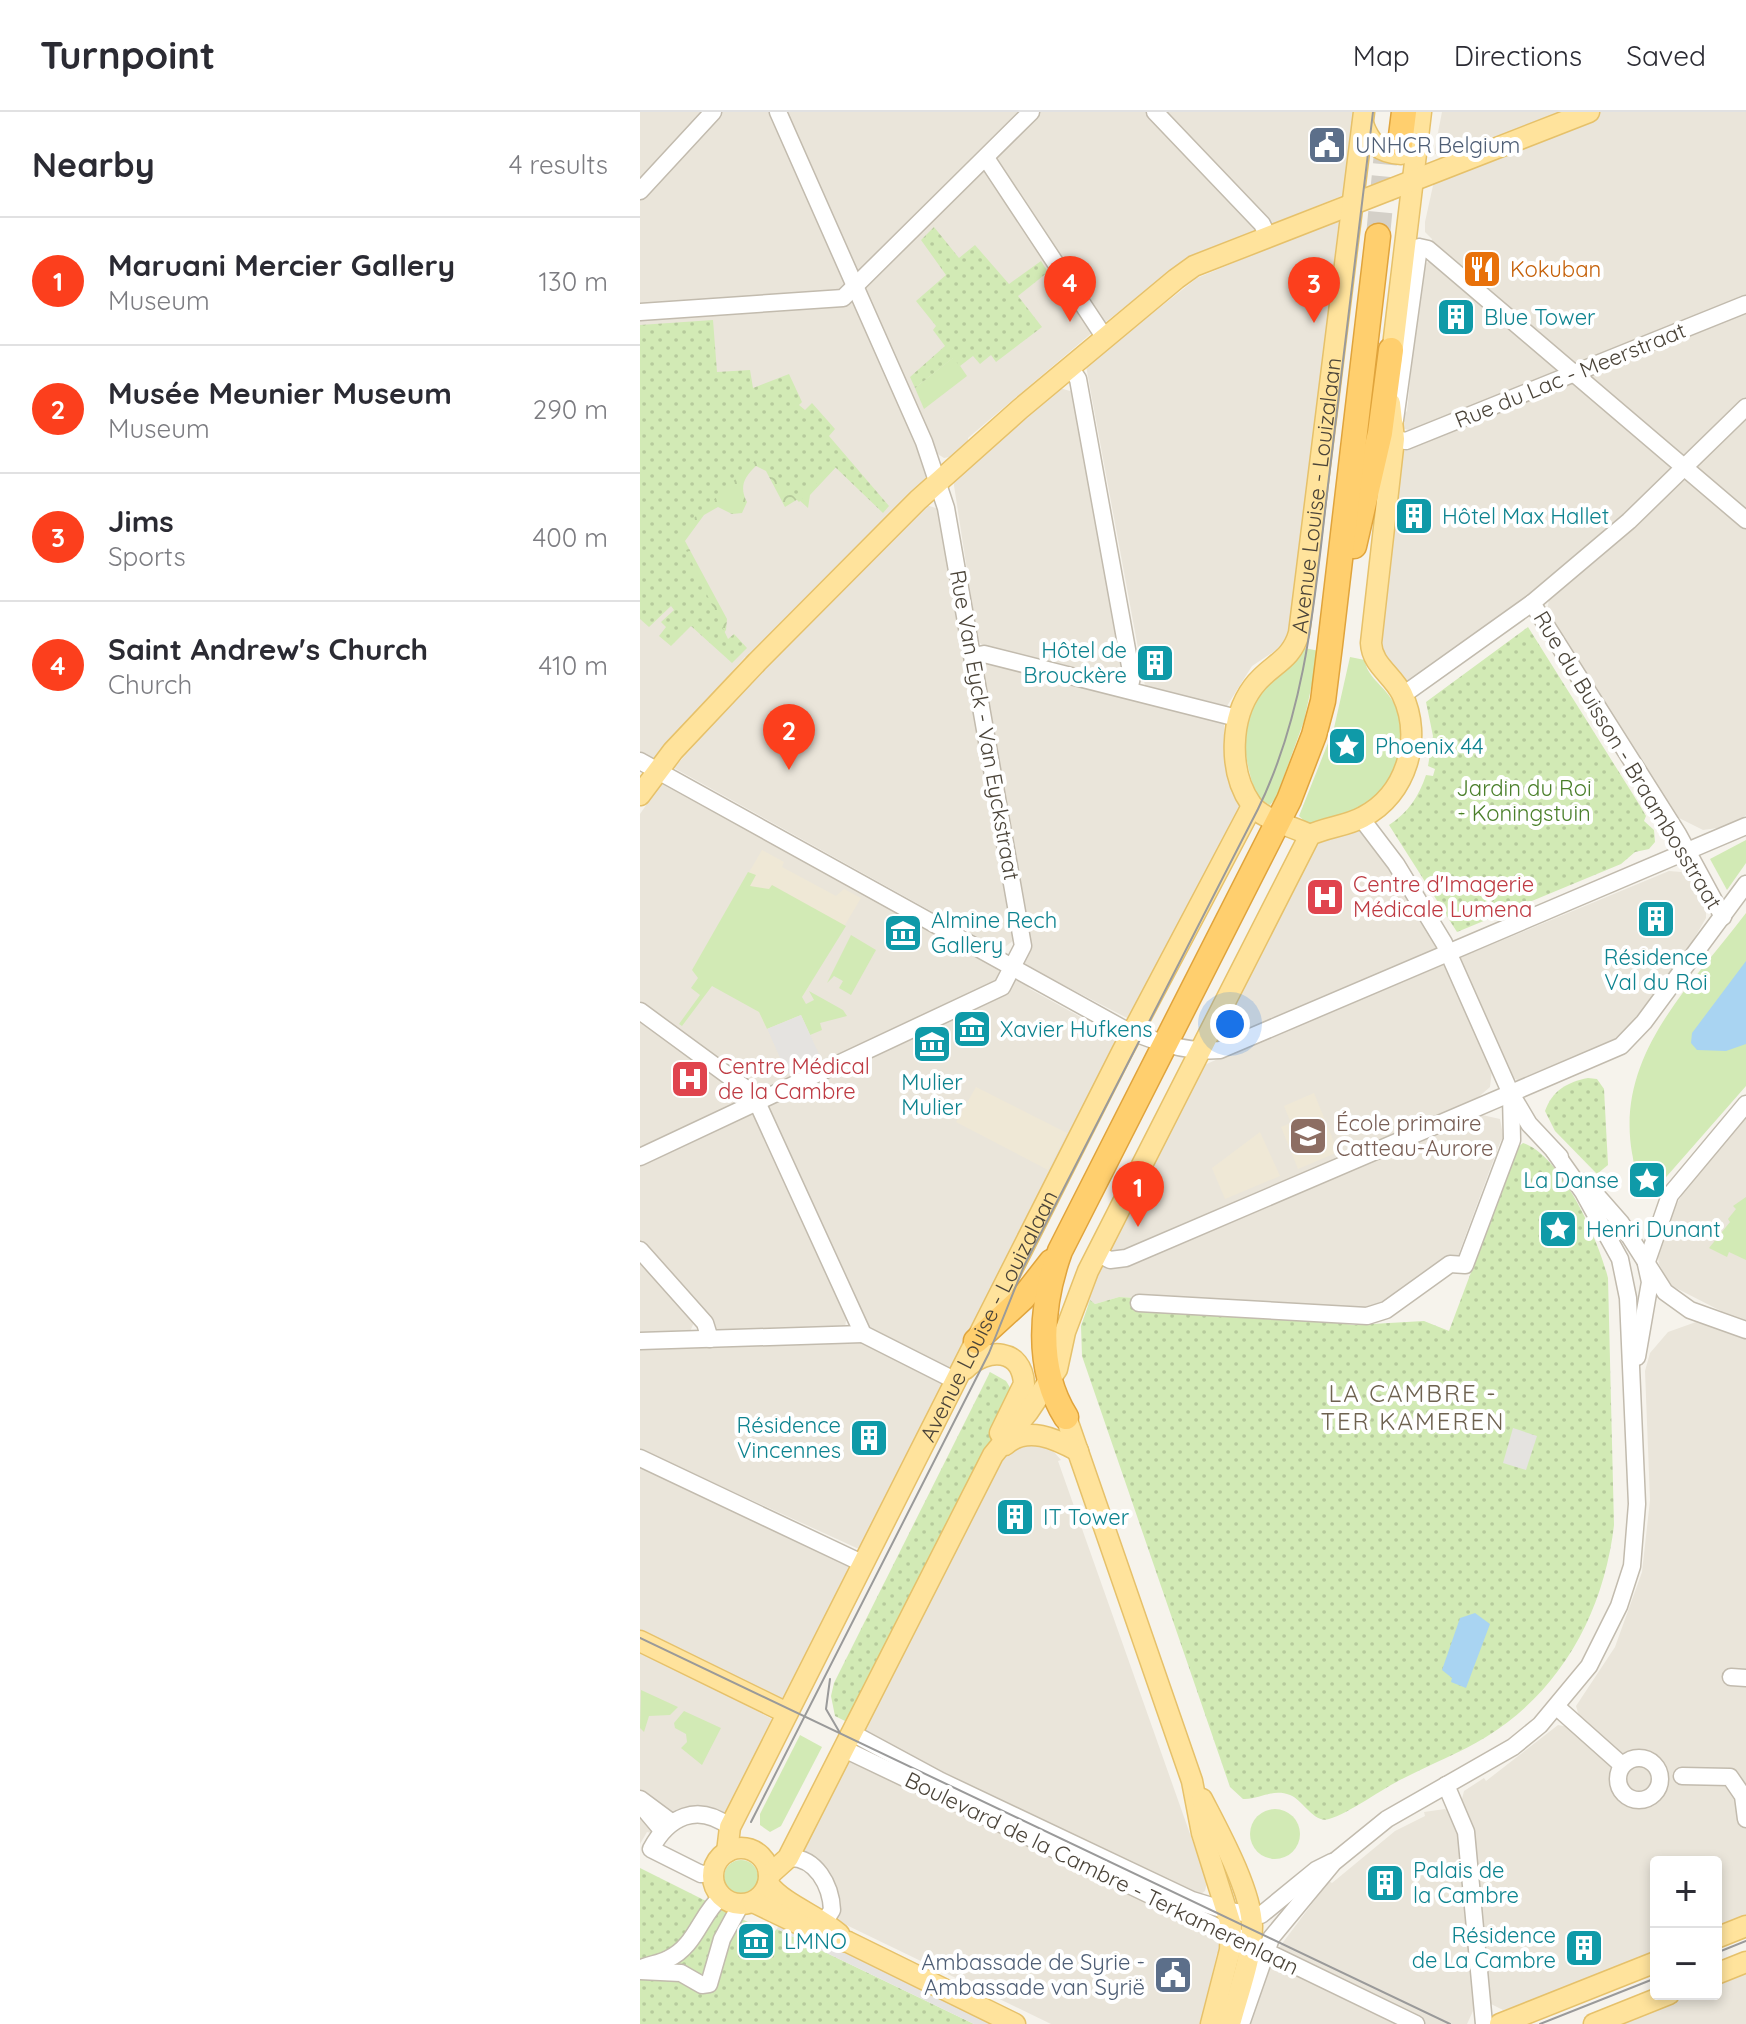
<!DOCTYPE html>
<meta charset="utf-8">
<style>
body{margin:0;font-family:Quicksand,sans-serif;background:#f2f2f3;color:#2b2b33}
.controls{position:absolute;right:24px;bottom:24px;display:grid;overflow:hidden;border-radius:8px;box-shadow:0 4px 12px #0003}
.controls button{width:72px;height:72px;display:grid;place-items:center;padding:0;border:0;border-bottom:2px solid #e1e1e2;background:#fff;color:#2b2b33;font:40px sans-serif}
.you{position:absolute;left:590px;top:912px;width:28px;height:28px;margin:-20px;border:6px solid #fff;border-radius:50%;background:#1a73e8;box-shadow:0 0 0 12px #1a73e833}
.badge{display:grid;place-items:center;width:52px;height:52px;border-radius:50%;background:#fc3f1d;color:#fff;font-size:26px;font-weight:700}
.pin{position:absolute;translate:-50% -66px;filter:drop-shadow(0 2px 4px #0008)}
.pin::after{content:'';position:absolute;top:42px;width:28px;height:24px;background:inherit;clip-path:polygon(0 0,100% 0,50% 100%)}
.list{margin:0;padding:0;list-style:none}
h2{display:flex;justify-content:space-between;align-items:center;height:104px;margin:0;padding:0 32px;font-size:34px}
h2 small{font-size:26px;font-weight:400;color:#7c7c81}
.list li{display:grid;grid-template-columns:52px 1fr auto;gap:24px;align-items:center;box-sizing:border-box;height:128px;padding:0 32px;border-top:2px solid #e1e1e2}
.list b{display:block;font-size:30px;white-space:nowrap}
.list p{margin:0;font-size:26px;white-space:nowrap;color:#7c7c81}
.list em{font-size:26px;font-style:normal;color:#7c7c81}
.map{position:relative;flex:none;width:1106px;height:1912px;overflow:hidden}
header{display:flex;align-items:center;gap:48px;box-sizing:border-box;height:112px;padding:0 40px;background:#fff;border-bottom:2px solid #e1e1e2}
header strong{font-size:38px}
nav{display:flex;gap:44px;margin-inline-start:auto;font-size:28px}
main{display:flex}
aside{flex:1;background:#fff}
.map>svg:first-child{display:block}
.residential{fill:#eae5da}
.education{fill:#efe8d6}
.green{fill:#d2eab5}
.forest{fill:url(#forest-crowns)}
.park{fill:url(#park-dots)}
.parking{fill:#e5e3e0}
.water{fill:#a9d4f2}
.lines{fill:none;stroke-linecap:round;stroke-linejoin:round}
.highway-tunnel{stroke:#d4d0c8;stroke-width:24;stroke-dasharray:24 12;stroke-linecap:butt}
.minor-casing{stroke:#c2bbae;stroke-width:19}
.major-casing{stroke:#e6c16a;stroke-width:23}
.highway-casing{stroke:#e0a43c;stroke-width:27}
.minor{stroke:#fff;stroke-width:16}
.major{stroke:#ffe39c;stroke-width:20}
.highway{stroke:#ffcf6e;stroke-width:24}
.tram{stroke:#9a9a9a;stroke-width:2}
.labels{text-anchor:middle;stroke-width:8;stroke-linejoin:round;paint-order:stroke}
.service-label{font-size:22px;fill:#4e5e75;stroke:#fff;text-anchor:start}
.food-label{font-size:22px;fill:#c56008;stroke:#fff;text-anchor:start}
.culture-label{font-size:22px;fill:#0d838f;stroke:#fff;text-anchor:start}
.street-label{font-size:22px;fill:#4b4439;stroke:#fff}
.park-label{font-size:22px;fill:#4a7f2a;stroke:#fff}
.health-label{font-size:22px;fill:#be3a42;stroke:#fff;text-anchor:start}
.education-label{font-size:22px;fill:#785e54;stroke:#fff;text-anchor:start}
.neighbourhood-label{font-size:24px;letter-spacing:2px;fill:#6e6250;stroke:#fff}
</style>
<header>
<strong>Turnpoint</strong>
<nav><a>Map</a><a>Directions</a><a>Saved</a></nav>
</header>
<main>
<aside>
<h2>Nearby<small>4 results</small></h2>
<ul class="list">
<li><span class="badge">1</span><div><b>Maruani Mercier Gallery</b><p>Museum</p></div><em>130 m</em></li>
<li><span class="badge">2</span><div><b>Musée Meunier Museum</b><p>Museum</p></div><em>290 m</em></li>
<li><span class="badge">3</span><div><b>Jims</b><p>Sports</p></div><em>400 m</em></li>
<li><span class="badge">4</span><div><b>Saint Andrew's Church</b><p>Church</p></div><em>410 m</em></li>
</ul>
</aside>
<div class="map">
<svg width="1106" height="1912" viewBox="0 0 1106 1912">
<defs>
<pattern id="forest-crowns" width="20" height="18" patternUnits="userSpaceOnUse" patternTransform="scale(2)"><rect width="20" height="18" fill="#d2eab5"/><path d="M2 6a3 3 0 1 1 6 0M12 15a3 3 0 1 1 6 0" fill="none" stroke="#b6ca9c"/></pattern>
<pattern id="park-dots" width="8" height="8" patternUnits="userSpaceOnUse" patternTransform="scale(2)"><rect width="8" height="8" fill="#d2eab5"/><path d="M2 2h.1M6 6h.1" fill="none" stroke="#b6ca9c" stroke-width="1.8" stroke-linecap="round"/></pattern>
</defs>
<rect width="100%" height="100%" fill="#f6f3ec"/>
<g class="residential">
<path d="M0,0H715L704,83L547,146L453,220L328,326V331L314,344L304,346L293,339L285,368L141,510V515L110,544L105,545L16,645L0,653Z"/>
<path d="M802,0H1106V703L1092,714L1063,718L1037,705L907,499L909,488L899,476L767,573L735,527L762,340L771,336V319L762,316L760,306L767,299L782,153L790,149L792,127L785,120V110L794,69L803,48L794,41Z"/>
<path d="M699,107L652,523L647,531L612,554L587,594L505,574L446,254L557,166Z"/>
<path d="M420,276L433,280L483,559L475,565L342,533L338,529L313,367Z"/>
<path d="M286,393L299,397L374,828L361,838L34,656L122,557Z"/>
<path d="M349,550L584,612L586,652L604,690L489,907L385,853L383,846L390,825L343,555Z"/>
<path d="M22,670L358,854L360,867L125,980H118L0,889V702Z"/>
<path d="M718,717L819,847L832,837L834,840L1029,759L1041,760L1057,770L1066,787V806L1036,858L988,917L972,929L880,969L852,958L850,975L835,988L842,1003L860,1007L864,1028H861L819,1141L823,1143L756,1186L728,1199L479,1185L455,1192L450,1189L447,1195L441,1194L562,954L610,933L586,909L674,732Z"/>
<path d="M375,868L383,869L390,877L464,918L466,916L479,927L311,1257L229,1216L127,996L135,987L138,989L352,889Z"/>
<path d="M0,909L103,983L102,990L0,1036Z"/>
<path d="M111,1000L119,1009L117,1012L207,1203L205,1215L79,1220L72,1212L73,1208L0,1129V1054Z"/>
<path d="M1106,1002V1804L1076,1817V1750H1016V1841L920,1882L863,1898L833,1883V1899L827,1912H607L635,1841L689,1769L692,1771L755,1719L785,1704L784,1700L805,1697L831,1715L821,1691L824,1679L844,1666L846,1669L918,1613L929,1615L939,1604L936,1594L975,1535L1002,1460L1010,1388L1005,1259L1010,1241L1028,1220L1056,1210L1075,1213L1081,1199L1030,1173L1019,1152L1017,1139L1028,1107L1046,1076Z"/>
<path d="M0,1151L55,1208L49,1222L0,1220Z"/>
<path d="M223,1231L304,1272L221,1438L0,1337V1237Z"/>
<path d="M375,1330L409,1334L421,1348L418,1349L567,1770L565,1779L555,1786L579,1825L580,1841H577L561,1912H411L196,1808V1798L162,1744L164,1730L168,1729L205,1656L204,1650L209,1645L222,1646L230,1629L223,1620L224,1612L229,1610L357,1359L355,1355Z"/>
<path d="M0,1353L214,1454L147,1586L140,1589L0,1518Z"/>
<path d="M0,1539L134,1608L91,1690L87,1704L70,1696L37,1697L11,1721L7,1720L0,1732Z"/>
<path d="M1106,1862V1912H979L1056,1882H1076V1874Z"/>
</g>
<g class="education">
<path d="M122,738L144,750L142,755L196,784L204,777L221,786L157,894L181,946L147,962L119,900L52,858Z"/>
<path d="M336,975L427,1021L408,1058L316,1010Z"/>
<path d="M674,981L698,1040L658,1057L641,1015L651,1011L644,994Z"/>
<path d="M620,1020L640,1064L585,1087L572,1056Z"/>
</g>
<g class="green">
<path d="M314,245L327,264L284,297L275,276Z"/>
<path d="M660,535L679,539L664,609L636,686L630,693L617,686C591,607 607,592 660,535Z"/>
<path d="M710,545L725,548C726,564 744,574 752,588C772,623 759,668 727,692C711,703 688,708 670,714L659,704L694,616Z"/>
<path d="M1106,728V751L1087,778L1070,747Z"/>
<path d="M108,760L116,763L110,774L129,777L132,773L206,814L162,885L166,892L174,888L169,879L203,898L207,904L180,911L182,918L170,923L161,903L127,917L119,900L72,874L42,914L39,912L60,883L51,876L58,866L52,858Z"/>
<path d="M1106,801V974L1020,1072L1006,1079C994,1072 995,1054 992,1041C975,942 1051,874 1106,801Z"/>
<path d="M211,823L236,838L211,883L199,876L203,869L194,864L187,871Z"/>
<path d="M1106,1085V1148L1089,1140L1087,1145L1069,1136L1090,1110L1088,1107L1096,1097L1093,1094Z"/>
<path d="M1,1578L38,1595L30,1603L9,1604L4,1620L0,1616Z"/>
<path d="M44,1599L81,1616L62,1653L41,1636L47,1630L46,1622L35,1616L34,1611Z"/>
<path d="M160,1623L182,1635L141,1714L130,1720L120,1713V1702Z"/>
<circle cx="635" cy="1722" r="25"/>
<circle cx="101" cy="1765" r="17"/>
</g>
<path class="forest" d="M111,279L199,352L170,383L168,396L158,387L145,395L126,359L116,354C104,365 99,375 107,390L102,401L92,402L78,395L64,403L45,429L87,507L86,518L81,525L0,339Z"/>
<g class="park">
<path d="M294,115L319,146L335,133L369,172L401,149L408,160L378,184L402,215L356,250L351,243L340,252L333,244L320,254L313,246L275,276L270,265L305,234L293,218L296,214L276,189L306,163L281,128Z"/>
<path d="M73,208L77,260L110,258L113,276L149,262L162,290L159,293L165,298L172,291L195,317L189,324L249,394L243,401L194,354L159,390L117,347L38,421L88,527L94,522L107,536L92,551L51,514L31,534L19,524L26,515L21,510L34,498L31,494L9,515L0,507V213Z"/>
<path d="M888,515L999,692L1006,704L1004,709L1014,718L1015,730L1009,737L995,740L981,752L817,820L749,713C768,701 779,684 786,663L793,664L795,657L788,654L793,624L786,590Z"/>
<path d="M948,966L957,967L964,977L968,1053L957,1062L915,1019L905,999C912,979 927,970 948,966Z"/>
<path d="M883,1031C922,1044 959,1129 968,1166L974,1413C964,1500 921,1579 846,1625C820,1641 791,1652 764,1666C743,1676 708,1702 689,1707C674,1712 663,1688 650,1683C632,1676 619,1688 603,1687L590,1675L442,1244L441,1214L450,1188L455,1192L479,1185L497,1186L714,1213L784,1209L809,1219L878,1035Z"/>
<path d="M350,1260L366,1269L374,1282L211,1612L195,1604L191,1584L194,1571Z"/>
<path d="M0,1756L132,1822L137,1817L334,1912H0Z"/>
</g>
<g class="parking">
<path d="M161,903L181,946L147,962L127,917Z"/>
<path d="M873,1316L897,1324L886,1358L863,1351Z"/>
<path d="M141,1808L356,1912H334L137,1817Z"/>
</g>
<g class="water">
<path d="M1106,849V932L1086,939L1057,938L1051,931L1052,921Z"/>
<path d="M835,1501L850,1512L826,1576L811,1570L812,1566L802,1558L820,1506Z"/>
</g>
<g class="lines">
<path class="highway-tunnel" d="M738,124L747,30"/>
<defs>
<g id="minor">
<path d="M515,0L622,112L628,125"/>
<path d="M346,46L465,226"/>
<path d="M0,79L73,0"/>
<path d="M0,200L203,186L391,0"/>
<path d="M430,255L438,267L492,565L489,578"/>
<path d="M755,308L779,135L788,137L1106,408"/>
<path d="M754,327L766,329L1106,192"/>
<path d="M892,491L1038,722L1083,805"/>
<path d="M333,544L344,542L597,606"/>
<path d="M763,583L892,491L989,409L1106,295"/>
<path d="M0,649L482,916C514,929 545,941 580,938L1106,714"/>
<path d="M0,899L105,976L117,990L223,1222L316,1269"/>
<path d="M576,907L606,926"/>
<path d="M873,985L889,1012L920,1045"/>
<path d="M0,1045L362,875L383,834L306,396L284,330L138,0"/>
<path d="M945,1070L981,1111L1025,1180L1050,1198L1106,1218"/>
<path d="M0,1138L65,1211L70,1227"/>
<path d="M457,1141L470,1148L486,1146L981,934L1004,910L1106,772"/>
<path d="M499,1191L727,1204L746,1198L810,1152L825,1153L872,1028L871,982L804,831L756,752L721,706"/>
<path d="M0,1229L223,1222"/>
<path d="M997,1245L1010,1170L1006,1152L1030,1083L1106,992"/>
<path d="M0,1346L224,1452"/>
<path d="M1091,1565L1106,1566"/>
<path d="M918,1596L982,1653"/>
<path d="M212,1621L301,1669L552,1788L588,1799L621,1803L676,1758L692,1750"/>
<path d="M204,1637L598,1825"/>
<circle cx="999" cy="1667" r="21"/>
<path d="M1042,1664L1090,1665L1103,1684L1106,1707"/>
<path d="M806,1673L826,1720L844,1912"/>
<path d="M0,1687L31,1710"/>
<path d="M0,1692L21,1717"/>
<path d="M148,1746C176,1744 191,1774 192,1798L187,1806L181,1807"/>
<path d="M73,1761L61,1762L11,1737C28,1705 57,1690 90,1715"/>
<path d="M619,1836L776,1912"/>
<path d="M4,1855C12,1852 21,1851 28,1847C56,1834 60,1803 82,1784"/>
<path d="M0,1859L41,1861L62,1873L69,1872L82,1827L101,1792"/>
<path d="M601,1912L631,1826L694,1750L747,1707L873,1635L900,1613L949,1554L979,1494L992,1454L997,1392L988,1186L980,1147L943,1080L914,1039"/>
</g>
<g id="major">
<path d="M723,12C730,31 739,41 761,42L776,32"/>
<path d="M751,251L781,0"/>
<path d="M0,683L33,639L117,550L278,388L380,297L536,167L554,154L949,0"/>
<path id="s1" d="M670,723C654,715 621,707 611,692C588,659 590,606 613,575C630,552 651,550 659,521L724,0"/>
<path d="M325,1257C347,1235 382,1236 384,1272L360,1321"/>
<path d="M426,1305L552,1669L562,1721L591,1813L590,1838L571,1912"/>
<path d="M365,1333C387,1313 416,1327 438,1339"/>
<path d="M0,1529L147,1601"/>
<path d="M562,1687C579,1720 611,1778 612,1814C612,1846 598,1881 590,1912"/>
<circle cx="101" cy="1764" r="28"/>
<path id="s2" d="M87,1740L90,1715L482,940L612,694"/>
<path d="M129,1763L148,1746L353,1343L388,1300L417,1257L425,1220L448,1159L670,723C687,715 707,714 723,705C767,682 783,626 762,582C752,562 732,553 731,531L754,327L750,291"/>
<path d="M128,1772C146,1794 177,1803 199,1822"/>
<path d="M113,1790L184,1824L208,1830L375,1912"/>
<path d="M1076,1826L1106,1814"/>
<path d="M1076,1862L1106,1850"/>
<path d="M860,1912L1016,1850"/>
<path d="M954,1912L1029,1882"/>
</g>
<g id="highway">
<path d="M760,32L764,0"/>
<path d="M714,434L740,321L751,238"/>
<path d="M336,1229L383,1186L411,1150"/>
<path d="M426,1305C395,1256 401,1192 420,1139L649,688L674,623L683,589L690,533L738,124"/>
</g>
</defs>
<use href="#minor" class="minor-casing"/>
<use href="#major" class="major-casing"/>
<use href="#highway" class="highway-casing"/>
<use href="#minor" class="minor"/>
<use href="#major" class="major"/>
<use href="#highway" class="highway"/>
<g class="tram">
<path d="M0,1526L810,1912"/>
<path d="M190,1567L186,1597L200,1621"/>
<path d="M111,1710L349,1241L384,1154L618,697C667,597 675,483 688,373C703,249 718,124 733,0"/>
<path d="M1076,1841L1106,1829"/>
<path d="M900,1912L1016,1866"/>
</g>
</g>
<defs>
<symbol id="civic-square" viewBox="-11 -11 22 22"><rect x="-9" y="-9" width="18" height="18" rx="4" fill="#5c6f8a" stroke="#fff"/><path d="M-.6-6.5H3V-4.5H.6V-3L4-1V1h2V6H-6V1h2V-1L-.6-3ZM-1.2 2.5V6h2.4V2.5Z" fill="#fff"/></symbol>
<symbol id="restaurant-square" viewBox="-11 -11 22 22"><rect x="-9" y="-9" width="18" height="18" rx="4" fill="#e8710a" stroke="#fff"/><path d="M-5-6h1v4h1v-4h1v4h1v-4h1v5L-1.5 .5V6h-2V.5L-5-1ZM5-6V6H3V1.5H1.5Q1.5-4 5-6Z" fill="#fff"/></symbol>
<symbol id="building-square" viewBox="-11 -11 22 22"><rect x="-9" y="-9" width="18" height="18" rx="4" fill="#0f9aa8" stroke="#fff"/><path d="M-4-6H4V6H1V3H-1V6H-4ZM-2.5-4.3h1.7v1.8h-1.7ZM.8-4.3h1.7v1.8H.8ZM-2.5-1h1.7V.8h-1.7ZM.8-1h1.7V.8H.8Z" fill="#fff"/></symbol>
<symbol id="sight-square" viewBox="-11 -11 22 22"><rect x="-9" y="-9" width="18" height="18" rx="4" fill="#0f9aa8" stroke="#fff"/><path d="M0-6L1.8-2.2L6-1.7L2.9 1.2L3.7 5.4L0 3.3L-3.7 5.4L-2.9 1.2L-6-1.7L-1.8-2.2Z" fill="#fff"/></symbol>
<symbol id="hospital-square" viewBox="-11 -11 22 22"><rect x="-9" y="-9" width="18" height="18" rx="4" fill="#e0444e" stroke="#fff"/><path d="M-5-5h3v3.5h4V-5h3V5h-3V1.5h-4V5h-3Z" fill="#fff"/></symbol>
<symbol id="museum-square" viewBox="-11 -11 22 22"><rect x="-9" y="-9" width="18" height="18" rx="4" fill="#0f9aa8" stroke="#fff"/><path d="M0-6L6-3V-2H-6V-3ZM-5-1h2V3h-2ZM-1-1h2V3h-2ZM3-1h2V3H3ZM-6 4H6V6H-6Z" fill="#fff"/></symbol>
<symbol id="school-square" viewBox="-11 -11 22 22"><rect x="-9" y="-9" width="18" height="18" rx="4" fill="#8d6e63" stroke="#fff"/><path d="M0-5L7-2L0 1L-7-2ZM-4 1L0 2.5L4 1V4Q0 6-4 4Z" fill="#fff"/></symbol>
</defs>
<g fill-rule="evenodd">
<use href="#civic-square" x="665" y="11" width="44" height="44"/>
<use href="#restaurant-square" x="820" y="135" width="44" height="44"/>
<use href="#building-square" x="794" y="183" width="44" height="44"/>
<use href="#building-square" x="752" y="382" width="44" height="44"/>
<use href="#building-square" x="493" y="529" width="44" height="44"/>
<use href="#sight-square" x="685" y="612" width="44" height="44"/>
<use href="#hospital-square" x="663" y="763" width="44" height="44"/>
<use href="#building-square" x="994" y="785" width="44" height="44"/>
<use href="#museum-square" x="241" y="799" width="44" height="44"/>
<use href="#museum-square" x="310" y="895" width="44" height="44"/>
<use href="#museum-square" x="270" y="910" width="44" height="44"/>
<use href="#hospital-square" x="28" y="945" width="44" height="44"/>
<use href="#school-square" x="646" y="1002" width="44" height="44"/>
<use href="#sight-square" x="985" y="1046" width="44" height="44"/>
<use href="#sight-square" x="896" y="1095" width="44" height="44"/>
<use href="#building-square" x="207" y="1304" width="44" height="44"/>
<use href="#building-square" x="353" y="1383" width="44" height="44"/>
<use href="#building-square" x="723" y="1749" width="44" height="44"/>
<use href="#museum-square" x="94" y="1807" width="44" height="44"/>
<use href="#building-square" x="922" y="1814" width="44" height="44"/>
<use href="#civic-square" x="511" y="1841" width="44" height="44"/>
</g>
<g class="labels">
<g class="service-label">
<text x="715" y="41">UNHCR Belgium</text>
<text x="505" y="1858" text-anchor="end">Ambassade de Syrie -<tspan x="505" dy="25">Ambassade van Syrië</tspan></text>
</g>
<g class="food-label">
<text x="870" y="165">Kokuban</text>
</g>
<g class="culture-label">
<text x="844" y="213">Blue Tower</text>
<text x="802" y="412">Hôtel Max Hallet</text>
<text x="487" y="546" text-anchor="end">Hôtel de<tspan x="487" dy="25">Brouckère</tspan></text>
<text x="735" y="642">Phoenix 44</text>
<text x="291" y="816">Almine Rech<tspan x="291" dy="25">Gallery</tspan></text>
<text x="1016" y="853" text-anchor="middle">Résidence<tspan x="1016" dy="25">Val du Roi</tspan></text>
<text x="360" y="925">Xavier Hufkens</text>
<text x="292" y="978" text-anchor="middle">Mulier<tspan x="292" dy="25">Mulier</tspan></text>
<text x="979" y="1076" text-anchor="end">La Danse</text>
<text x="946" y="1125">Henri Dunant</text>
<text x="201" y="1321" text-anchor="end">Résidence<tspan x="201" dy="25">Vincennes</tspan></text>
<text x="403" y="1413">IT Tower</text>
<text x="773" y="1766">Palais de<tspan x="773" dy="25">la Cambre</tspan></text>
<text x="916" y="1831" text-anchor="end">Résidence<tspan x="916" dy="25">de La Cambre</tspan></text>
<text x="144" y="1837">LMNO</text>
</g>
<g class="street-label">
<text transform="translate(930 263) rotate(-22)" y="8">Rue du Lac - Meerstraat</text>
<text dy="8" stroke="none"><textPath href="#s1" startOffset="402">Avenue Louise - Louizalaan</textPath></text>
<text transform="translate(345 613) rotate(80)" y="8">Rue Van Eyck - Van Eyckstraat</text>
<text transform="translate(988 648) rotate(59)" y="8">Rue du Buisson - Braambosstraat</text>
<text dy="8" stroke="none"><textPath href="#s2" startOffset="598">Avenue Louise - Louizalaan</textPath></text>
<text transform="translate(462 1761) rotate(26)" y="8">Boulevard de la Cambre - Terkamerenlaan</text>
</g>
<g class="park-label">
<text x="884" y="684">Jardin du Roi<tspan x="884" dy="25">- Koningstuin</tspan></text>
</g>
<g class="health-label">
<text x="713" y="780">Centre d'Imagerie<tspan x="713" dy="25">Médicale Lumena</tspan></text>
<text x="78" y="962">Centre Médical<tspan x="78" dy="25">de la Cambre</tspan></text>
</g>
<g class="education-label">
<text x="696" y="1019">École primaire<tspan x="696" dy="25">Catteau-Aurore</tspan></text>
</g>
<g class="neighbourhood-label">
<text x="773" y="1290">LA CAMBRE -<tspan x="773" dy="28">TER KAMEREN</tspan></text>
</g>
</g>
</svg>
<div class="controls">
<button>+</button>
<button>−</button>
</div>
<div class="you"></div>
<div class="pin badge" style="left:498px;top:1115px">1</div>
<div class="pin badge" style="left:149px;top:658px">2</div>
<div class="pin badge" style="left:674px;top:211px">3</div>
<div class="pin badge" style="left:430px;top:210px">4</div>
</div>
</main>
